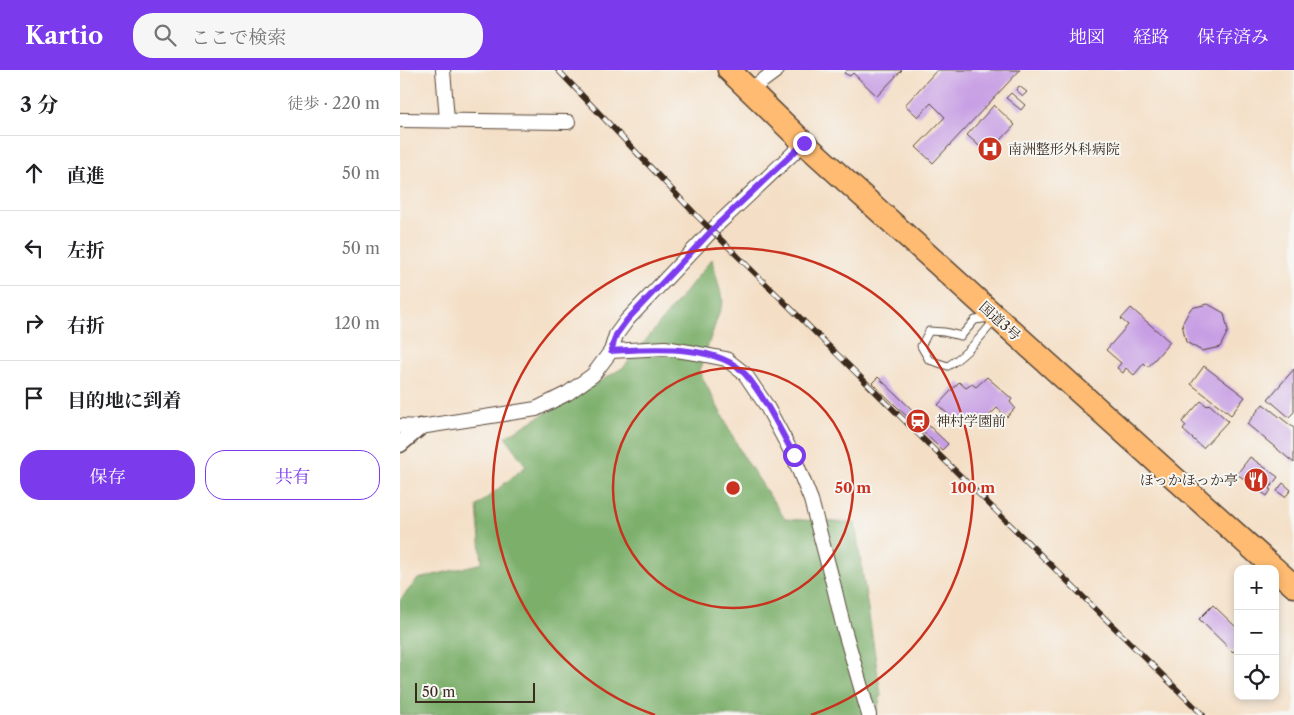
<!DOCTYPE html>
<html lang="ja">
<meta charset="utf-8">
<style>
body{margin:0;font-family:"Libre Caslon Text","Noto Serif JP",serif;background:#f6f6f6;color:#202124}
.controls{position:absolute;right:15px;bottom:15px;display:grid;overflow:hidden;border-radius:10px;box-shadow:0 2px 8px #0003}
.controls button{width:45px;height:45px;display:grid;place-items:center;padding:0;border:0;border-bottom:1px solid #e0e0e0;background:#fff;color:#202124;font:25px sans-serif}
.scale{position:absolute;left:15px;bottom:12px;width:120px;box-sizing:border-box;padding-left:5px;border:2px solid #3b2a1e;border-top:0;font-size:14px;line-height:18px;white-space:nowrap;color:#3b2a1e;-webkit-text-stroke:4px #f6f6f2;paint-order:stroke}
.stop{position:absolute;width:15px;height:15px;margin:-11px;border:4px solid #7c3aed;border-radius:50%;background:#fff}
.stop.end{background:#7c3aed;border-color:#fff;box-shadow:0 1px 5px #0008}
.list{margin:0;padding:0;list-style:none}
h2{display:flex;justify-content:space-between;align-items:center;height:65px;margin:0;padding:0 20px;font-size:21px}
h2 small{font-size:16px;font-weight:400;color:#757577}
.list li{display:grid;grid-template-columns:32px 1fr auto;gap:15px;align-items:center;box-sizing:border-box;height:75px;padding:0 20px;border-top:1px solid #e0e0e0}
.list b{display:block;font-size:19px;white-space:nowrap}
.list em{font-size:16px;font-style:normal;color:#757577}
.actions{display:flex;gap:10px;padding:15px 20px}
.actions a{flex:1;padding:11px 0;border:1px solid #7c3aed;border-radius:20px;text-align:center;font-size:18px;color:#7c3aed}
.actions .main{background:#7c3aed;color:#fff}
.icon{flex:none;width:28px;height:28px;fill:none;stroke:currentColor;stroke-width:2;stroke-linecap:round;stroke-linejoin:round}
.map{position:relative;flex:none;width:894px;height:645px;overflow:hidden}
header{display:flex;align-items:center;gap:30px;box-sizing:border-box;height:70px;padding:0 25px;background:#7c3aed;color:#fff}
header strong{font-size:24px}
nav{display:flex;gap:28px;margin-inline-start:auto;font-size:18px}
.search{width:350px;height:45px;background:#f6f6f6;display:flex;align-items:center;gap:12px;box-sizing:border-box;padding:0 18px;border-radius:20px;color:#757577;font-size:19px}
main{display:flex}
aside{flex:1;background:#fff}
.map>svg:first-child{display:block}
.forest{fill:#7baf6b;stroke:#5b6c44}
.building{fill:#c79ee4}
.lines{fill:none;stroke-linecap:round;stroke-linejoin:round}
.service-casing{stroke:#574537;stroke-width:9}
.minor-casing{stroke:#574537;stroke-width:16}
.tertiary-casing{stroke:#574537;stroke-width:19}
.trunk-casing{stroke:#574537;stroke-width:25}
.service{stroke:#fff;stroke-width:7}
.minor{stroke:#fff;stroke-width:14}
.tertiary{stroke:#fff;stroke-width:16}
.trunk{stroke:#febb71;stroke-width:22}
.rail-casing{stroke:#3b2a1e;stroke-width:5.5}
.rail{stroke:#f6f6f2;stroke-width:4;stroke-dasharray:11;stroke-linecap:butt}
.route{stroke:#7c3aed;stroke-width:6}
.ring{fill:none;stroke:#c8321e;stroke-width:2.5}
.labels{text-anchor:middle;stroke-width:4;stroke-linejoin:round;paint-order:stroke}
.poi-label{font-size:14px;fill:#3b2a1e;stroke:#f6f6f2;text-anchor:start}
.street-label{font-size:14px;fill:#3b2a1e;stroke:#f6f6f2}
.centre{fill:#c8321e;stroke:#f6f6f2;stroke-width:2.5}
.ring-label{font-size:15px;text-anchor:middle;font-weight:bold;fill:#c8321e;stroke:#f6f6f2;stroke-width:4;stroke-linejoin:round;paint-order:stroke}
</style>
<header>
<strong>Kartio</strong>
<div class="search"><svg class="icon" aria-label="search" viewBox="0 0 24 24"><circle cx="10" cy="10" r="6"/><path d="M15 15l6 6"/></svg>ここで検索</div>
<nav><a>地図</a><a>経路</a><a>保存済み</a></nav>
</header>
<main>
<aside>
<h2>3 分<small>徒歩 · 220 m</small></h2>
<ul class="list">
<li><svg class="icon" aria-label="ahead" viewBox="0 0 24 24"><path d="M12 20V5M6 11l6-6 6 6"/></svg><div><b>直進</b></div><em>50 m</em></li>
<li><svg class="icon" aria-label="left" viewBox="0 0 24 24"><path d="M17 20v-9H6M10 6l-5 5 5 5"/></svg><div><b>左折</b></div><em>50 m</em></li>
<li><svg class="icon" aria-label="right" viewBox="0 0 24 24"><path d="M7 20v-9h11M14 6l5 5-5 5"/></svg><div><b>右折</b></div><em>120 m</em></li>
<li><svg class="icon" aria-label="arrive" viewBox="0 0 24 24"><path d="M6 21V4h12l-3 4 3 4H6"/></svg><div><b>目的地に到着</b></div></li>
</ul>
<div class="actions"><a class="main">保存</a><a>共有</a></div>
</aside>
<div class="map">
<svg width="894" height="645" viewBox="0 0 894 645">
<rect width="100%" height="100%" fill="#f6f6f2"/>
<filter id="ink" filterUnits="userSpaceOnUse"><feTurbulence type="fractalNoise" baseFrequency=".02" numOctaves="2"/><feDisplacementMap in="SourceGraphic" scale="10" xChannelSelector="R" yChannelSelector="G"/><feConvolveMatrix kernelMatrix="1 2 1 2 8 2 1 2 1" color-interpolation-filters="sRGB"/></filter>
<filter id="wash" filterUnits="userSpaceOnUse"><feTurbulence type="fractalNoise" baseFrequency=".0096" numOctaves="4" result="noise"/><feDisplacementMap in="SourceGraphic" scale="20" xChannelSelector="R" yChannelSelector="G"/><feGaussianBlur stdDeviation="1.12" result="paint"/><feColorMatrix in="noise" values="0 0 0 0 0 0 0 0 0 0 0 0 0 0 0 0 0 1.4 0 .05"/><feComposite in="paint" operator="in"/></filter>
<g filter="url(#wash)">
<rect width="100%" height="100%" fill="#f4dfc6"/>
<path class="forest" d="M312,189L323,232L299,301L342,384L385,449L455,453L481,625L476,645H0V530L18,509L82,493L77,436L126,396L105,367L224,297Z"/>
<g id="blocks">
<g class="building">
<path d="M447,0H502L477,26L453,3L450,6L444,3Z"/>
<path d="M537,0H620L533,93L516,77L545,47L531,33L518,47L505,35Z"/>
<path d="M619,16L627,22L623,26L616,20Z"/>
<path d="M611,23L625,35L621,40L606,28Z"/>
<path d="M594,35L615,55L588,84L567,65Z"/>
<path d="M808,234L824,243L828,261L820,277L802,281L786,272L782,254L791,238Z"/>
<path d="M731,238L770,272L748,297L744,293L734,305L726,298L723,303L717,298L721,293L706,280L728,255L721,249Z"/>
<path d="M804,296L845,327L831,345L791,314Z"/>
<path d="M894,299V342L889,347L868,329Z"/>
<path d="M478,307L548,374L542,380L472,313Z"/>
<path d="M587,307L612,329L610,332L615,338L607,347L597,338L582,352L572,356L563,348L554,350L538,335L559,312L566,318L572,314L576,317Z"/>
<path d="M801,331L807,336L809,334L828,351L803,378L783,360L786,356L782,352Z"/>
<path d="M863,334L894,358V393L847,354Z"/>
<path d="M850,387L878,407L869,419L871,420L867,426L837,404Z"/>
<path d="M883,413L891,420L885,427L877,421Z"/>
<path d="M813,535L838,559V577L833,582L799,549Z"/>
</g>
</g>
</g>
<g filter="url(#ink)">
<use href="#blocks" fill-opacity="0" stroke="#574537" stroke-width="1"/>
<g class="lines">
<defs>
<path id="service" d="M597,247C582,266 568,283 548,296L529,290L521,276L529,261L544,262L561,266L575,250Z"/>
<g id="minor">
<path d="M43,0L47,50"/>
<path d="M350,20L377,0"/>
<path d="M0,50L168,52"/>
<path d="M211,281L265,278L295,283L326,289L345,304L366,335L393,385L411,430L433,513L444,559L469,645"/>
<path d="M0,356L20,357L136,339L168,323L193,305L211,281L216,265L227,250L318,154L404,73"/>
</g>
<path id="tertiary" d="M0,374L20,357"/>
<g id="trunk">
<path d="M329,0L404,73L875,499"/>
<path d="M875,499L894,516"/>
</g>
</defs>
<use href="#service" class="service-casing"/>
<use href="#minor" class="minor-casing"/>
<use href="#tertiary" class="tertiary-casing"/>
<use href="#trunk" class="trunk-casing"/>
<use href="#service" class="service"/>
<use href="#minor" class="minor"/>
<use href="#tertiary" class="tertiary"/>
<use href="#trunk" class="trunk"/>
<defs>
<path id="rail" d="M158,0L297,146L803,645"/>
</defs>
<use href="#rail" class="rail-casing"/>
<use href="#rail" class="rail"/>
</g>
</g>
<g class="lines" filter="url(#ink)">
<path class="route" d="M394,385C379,358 366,329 346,305C319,273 249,279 211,281L216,265L227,250L318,154L404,73"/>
</g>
<g class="ring">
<circle cx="333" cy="418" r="120"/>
<path d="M255 645A240 240 0 1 1 411 645"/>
</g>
<defs>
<symbol id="hospital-disc" viewBox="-11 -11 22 22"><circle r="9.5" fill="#c8321e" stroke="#f6f6f2"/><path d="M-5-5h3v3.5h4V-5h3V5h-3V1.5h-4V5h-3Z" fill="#fff"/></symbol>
<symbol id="station-disc" viewBox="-11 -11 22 22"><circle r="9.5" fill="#c8321e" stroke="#f6f6f2"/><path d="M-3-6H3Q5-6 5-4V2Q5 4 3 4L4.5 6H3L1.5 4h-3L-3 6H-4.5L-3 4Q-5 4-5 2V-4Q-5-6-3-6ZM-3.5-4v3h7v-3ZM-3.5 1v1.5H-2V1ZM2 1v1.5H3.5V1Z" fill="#fff"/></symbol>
<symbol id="restaurant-disc" viewBox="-11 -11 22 22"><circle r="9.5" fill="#c8321e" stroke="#f6f6f2"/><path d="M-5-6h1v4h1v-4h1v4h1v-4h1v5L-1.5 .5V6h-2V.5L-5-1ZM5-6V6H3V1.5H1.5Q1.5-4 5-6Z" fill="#fff"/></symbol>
</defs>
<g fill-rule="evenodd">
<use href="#hospital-disc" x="576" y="65" width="28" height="28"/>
<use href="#station-disc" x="504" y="337" width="28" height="28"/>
<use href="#restaurant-disc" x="842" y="396" width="28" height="28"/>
</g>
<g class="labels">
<g class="poi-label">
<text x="608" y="84">南洲整形外科病院</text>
<text x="536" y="356">神村学園前</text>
<text x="838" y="415" text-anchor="end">ほっかほっか亭</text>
</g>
<g class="street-label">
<text transform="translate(600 251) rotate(42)" y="5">国道3号</text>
</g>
</g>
<circle cx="333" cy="418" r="8" class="centre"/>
<g class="ring-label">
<text x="453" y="423">50 m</text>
<text x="573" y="423">100 m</text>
</g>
</svg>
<div class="controls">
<button>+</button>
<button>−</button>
<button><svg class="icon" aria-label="locate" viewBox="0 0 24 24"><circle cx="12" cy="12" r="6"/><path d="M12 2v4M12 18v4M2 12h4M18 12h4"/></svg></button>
</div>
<div class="scale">50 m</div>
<div class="stop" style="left:394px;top:385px"></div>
<div class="stop end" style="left:404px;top:73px"></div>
</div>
</main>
